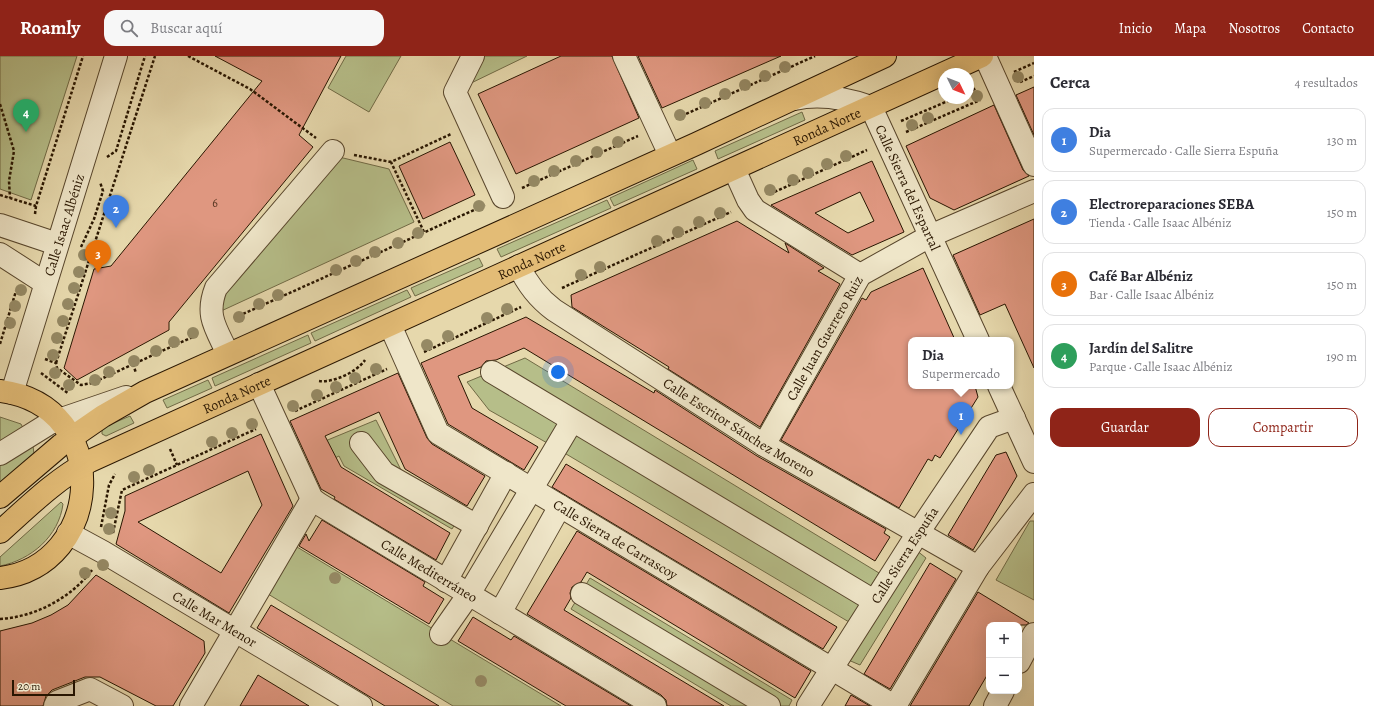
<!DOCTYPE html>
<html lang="es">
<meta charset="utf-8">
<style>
body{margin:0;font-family:Alegreya,serif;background:#f7f7f7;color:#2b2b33}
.controls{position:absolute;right:12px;bottom:12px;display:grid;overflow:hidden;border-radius:8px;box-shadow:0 4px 16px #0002}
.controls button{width:36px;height:36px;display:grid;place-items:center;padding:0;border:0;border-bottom:1px solid #e1e1e2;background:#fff;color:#2b2b33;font:20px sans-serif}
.compass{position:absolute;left:938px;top:12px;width:36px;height:36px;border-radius:50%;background:#fff;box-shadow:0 4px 16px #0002;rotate:133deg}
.scale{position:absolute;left:12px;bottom:10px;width:63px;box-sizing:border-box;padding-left:4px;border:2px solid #291601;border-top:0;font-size:11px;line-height:14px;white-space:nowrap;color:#291601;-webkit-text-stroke:3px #efe6c9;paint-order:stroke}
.you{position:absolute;left:558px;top:316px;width:14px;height:14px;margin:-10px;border:3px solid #fff;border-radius:50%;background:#1a73e8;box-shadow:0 0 0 6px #1a73e833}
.badge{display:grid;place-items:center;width:26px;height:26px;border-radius:50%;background:#8f2418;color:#fff;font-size:13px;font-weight:700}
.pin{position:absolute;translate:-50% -33px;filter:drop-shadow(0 1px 2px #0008)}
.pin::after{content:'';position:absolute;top:21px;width:14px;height:12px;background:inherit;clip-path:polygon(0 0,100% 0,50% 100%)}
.popup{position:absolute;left:908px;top:281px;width:106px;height:52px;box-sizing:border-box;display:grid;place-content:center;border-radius:8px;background:#fff;filter:drop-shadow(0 1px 3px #0005);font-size:13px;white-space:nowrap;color:#7c7c81}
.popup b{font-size:15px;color:#2b2b33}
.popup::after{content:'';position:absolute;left:50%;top:100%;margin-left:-8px;border:8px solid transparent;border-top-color:#fff}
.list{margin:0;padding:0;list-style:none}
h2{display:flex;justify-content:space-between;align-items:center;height:52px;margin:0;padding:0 16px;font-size:17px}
h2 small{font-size:13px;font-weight:400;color:#7c7c81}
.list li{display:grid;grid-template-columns:26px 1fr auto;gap:12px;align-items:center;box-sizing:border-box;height:64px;margin:0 8px 8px;padding:0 8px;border:1px solid #e1e1e2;border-radius:12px}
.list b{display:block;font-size:15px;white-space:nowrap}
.list p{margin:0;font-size:13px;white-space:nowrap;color:#7c7c81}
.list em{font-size:13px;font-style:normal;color:#7c7c81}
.actions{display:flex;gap:8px;padding:12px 16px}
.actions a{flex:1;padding:9px 0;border:1px solid #8f2418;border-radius:12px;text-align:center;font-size:14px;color:#8f2418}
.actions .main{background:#8f2418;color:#fff}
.icon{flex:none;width:22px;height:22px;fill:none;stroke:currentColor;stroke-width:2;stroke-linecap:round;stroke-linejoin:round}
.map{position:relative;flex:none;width:1034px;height:650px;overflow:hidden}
header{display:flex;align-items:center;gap:24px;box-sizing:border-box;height:56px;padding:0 20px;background:#8f2418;color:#fff}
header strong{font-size:19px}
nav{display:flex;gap:22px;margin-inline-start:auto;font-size:14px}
.search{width:280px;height:36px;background:#f7f7f7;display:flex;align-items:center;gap:10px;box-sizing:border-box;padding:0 14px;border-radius:12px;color:#7c7c81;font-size:15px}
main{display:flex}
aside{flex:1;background:#fff}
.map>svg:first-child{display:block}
.green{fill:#b6be89;stroke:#706a45}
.building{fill:#df9780;stroke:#291601;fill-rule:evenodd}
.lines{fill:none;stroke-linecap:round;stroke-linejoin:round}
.minor-casing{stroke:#58462c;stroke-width:24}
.major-casing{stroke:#291601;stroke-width:24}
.path{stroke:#291601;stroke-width:2.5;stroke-dasharray:3 2;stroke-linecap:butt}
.minor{stroke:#efe6c9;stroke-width:22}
.major{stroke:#e3bc76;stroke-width:22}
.tree{fill:#958964}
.labels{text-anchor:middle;stroke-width:4;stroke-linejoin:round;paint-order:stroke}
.number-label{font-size:12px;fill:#563621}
.street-label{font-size:14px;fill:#291601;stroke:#efe6c9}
</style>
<header>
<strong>Roamly</strong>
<div class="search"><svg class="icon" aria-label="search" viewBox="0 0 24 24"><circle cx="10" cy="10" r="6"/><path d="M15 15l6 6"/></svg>Buscar aquí</div>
<nav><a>Inicio</a><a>Mapa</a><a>Nosotros</a><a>Contacto</a></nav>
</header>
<main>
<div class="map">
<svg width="1034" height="650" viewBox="0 0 1034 650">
<rect width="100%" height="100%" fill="#e6d8ac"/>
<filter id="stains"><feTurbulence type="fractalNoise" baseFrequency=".005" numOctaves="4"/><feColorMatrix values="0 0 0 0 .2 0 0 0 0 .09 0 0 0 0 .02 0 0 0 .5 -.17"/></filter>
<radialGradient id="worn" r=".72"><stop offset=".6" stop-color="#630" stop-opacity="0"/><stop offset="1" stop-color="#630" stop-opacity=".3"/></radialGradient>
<g class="green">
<path d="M0,0H77L31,144L0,133Z"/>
<path d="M346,0H401L369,56L328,32Z"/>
<path d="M482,0H527L465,30Z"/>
<path d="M802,56L805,64L718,103L715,95Z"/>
<path d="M339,101L389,113L414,166L219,256L224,239Z"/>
<path d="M693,104L697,113L614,150L610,142Z"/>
<path d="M607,144L611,152L501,201L497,193Z"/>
<path d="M479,202L483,210L415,240L411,232Z"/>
<path d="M407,234L411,241L315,285L311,277Z"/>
<path d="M308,279L311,287L215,330L212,322Z"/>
<path d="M525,302L879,517L849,566L556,392L489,354L467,326Z"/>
<path d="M208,324L212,332L167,352L163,344Z"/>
<path d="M130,360L134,367L106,380L102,378V372Z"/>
<path d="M0,361L21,368L23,372L0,388Z"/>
<path d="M376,364L401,414L465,452L452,473L344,410L339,400L327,406L318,388Z"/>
<path d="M33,390L34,398L0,429V406Z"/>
<path d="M61,446L63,448C59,480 31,504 0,510V501Z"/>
<path d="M1030,465H1034V544L996,524Z"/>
<path d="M297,491L561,650H453L268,538Z"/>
<path d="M916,494L926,502L860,609L846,603Z"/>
<path d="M590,522L792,644L789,650H731L571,553Z"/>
</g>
<g class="building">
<path d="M215,0H341L299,79L313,91L169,266V274L77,324L64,312L94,213L111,210L262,25Z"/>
<path d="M561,0H612L639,62L516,118L478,38Z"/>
<path d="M638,0H781L662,52Z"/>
<path d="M1034,31V79L1016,39Z"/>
<path d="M994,49L1023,114L1029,120L954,154L930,142L906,90Z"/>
<path d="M450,86L475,139L423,163L399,110Z"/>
<path d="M872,105L904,176L852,199L771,149ZM860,136L874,165L848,177L815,157Z"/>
<path d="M1034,163V312L1005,248L980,259L953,199Z"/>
<path d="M737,165L789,197L785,187L824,212L818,215L840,228L760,371L668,313L669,311L572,251L571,239Z"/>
<path d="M923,212L955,284H911V330H975L978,341L940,402L935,399L932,405L928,403L899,452L781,384L862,242L866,244L871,236Z"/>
<path d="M526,261L654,337L655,334L757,400L886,473L884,477L890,481L875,505L524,292L496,304L486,305L481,311L458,320L472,352L538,391L524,414L448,368L421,307Z"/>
<path d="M398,317L427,382L432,388L485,420L467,450L405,413L379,356L325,380L341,411L450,477L436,504L334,443L335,441L321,433L290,365Z"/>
<path d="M261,378L293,450L229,557L116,488L125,455V440ZM248,415L262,449L221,517L138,466Z"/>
<path d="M1006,396L1017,420L973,494L948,479L996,399Z"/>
<path d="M566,408L837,571L823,593L552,431Z"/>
<path d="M322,464L425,526L423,530L444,543L429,568L299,490L306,478L309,485Z"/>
<path d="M577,475L811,615L795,642L587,516L581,526L572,531L570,537L571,542L564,554L724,650H667L666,644L661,639L527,558Z"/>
<path d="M930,507L956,523L890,633L864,618Z"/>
<path d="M96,519L204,585L205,597L173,650H156L100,621H85L52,634L46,640L43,650H0V575L32,567L51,559L68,549Z"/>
<path d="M978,536L1029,567L1026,569H989V616L969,650H910Z"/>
<path d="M271,549L348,595L439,650H385L257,572Z"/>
<path d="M473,561L511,584L514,580L631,650H566L458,585Z"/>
<path d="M258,619L309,650H240Z"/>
<path d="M851,639L870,650H845Z"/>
</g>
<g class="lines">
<defs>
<g id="minor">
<path d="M473,0L455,36L503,141"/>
<path d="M624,0L670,99"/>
<path d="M985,0L1034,109"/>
<path id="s1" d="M794,43C819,37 846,42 871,51L978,284"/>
<path d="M734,113L748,144L755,154L860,219"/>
<path d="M0,169L57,188"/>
<path d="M0,198L45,227"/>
<path id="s2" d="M519,210C527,228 538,242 554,254L764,389L978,511"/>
<path id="s3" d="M390,269L438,377L894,650"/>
<path d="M228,298C216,272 205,260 216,232L333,95"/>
<path d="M492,316L874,545"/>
<path id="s4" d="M259,328L312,443L319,448L655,650"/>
<path d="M999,330L1034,406"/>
<path id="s5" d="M12,337L116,0"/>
<path d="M361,387L384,417L477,470"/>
<path id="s6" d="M764,389L860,219L930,180L1034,135"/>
<path d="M0,398L50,367L126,341"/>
<path id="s7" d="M68,477L103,496L361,650"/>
<path d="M446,525L506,417"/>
<path d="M582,538L769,650"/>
<path d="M500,557L560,450"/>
<path d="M441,578L469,538L572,365"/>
<path d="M1019,606L1034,578"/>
<path d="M55,650L57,646L90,633L122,650"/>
<path d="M191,650L312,443"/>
<path id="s8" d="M808,650L918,477L989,371L1014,362"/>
<path d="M895,650L978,511L1034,438"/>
<path d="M995,650L1003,635"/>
</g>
<g id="major">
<path d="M0,335C115,350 104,510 0,522"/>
<path d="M0,441L61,389L103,360L145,336L696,88L885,0"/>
<path id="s9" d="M0,476C29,450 56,423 90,405L982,0"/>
</g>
</defs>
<use href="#minor" class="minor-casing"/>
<use href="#major" class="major-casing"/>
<g class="path">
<path d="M188,0L250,33L316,82"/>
<path d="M1014,16L1034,7"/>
<path d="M1020,26L1034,20"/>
<path d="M968,36L977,32"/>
<path d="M0,48L14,95L9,125L10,142"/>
<path d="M677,62L815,0"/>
<path d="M901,65L955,42"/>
<path d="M906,76L980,44"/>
<path d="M354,99L391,106"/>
<path d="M107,101L116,95L145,0"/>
<path d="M522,132L638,80"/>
<path d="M770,138L867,94"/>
<path d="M0,139L36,150"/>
<path d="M35,158L36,150L83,0"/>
<path d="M424,176L391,106L451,78"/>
<path d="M81,191L94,163L103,135L100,126"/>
<path d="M562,232L731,156"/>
<path d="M234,262L485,149"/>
<path d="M0,288L16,235"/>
<path d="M424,296L521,251"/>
<path d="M45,303L56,307L57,312L81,329L92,327L197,279"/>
<path d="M56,307L155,0"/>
<path d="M133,308L136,317"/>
<path d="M41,317L69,338"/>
<path d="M319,325C333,327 357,316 365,304"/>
<path d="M295,355L387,313"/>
<path d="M170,393L177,409"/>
<path d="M101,471L109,429L115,418"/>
<path d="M113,477L122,434L256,373"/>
<path d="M0,563C35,561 71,542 92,514"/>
</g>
<use href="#minor" class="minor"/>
<use href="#major" class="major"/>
</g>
<g class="tree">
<circle cx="785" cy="11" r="6"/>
<circle cx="765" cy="20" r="6"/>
<circle cx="1018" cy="21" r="6"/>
<circle cx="745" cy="29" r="6"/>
<circle cx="725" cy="38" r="6"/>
<circle cx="977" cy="40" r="6"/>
<circle cx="705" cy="47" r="6"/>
<circle cx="680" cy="59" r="6"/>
<circle cx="928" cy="62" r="6"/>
<circle cx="912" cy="69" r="6"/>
<circle cx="618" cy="86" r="6"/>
<circle cx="597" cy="96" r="6"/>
<circle cx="846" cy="100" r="6"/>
<circle cx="576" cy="105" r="6"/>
<circle cx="827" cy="108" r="6"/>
<circle cx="554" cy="115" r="6"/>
<circle cx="808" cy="117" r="6"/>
<circle cx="793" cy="124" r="6"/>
<circle cx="534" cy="125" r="6"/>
<circle cx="770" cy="134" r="6"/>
<circle cx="479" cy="150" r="6"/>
<circle cx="720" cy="157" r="6"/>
<circle cx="699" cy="166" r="6"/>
<circle cx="678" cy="176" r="6"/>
<circle cx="418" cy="177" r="6"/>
<circle cx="657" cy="185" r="6"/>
<circle cx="398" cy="187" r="6"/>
<circle cx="375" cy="196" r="6"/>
<circle cx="84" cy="199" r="6"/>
<circle cx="356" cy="205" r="6"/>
<circle cx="600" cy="211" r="6"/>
<circle cx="336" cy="214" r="6"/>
<circle cx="79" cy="216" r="6"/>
<circle cx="581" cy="219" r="6"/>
<circle cx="74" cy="232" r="6"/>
<circle cx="21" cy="234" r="6"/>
<circle cx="278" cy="239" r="6"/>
<circle cx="68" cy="248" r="6"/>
<circle cx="259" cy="248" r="6"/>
<circle cx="15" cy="250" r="6"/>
<circle cx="507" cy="253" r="6"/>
<circle cx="239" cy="261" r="6"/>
<circle cx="487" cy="262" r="6"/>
<circle cx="63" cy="265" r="6"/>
<circle cx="10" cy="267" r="6"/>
<circle cx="193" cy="277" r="6"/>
<circle cx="448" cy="280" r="6"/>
<circle cx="57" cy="282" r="6"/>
<circle cx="174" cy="286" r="6"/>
<circle cx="427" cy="289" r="6"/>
<circle cx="156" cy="295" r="6"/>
<circle cx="53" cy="299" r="6"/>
<circle cx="134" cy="305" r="6"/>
<circle cx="376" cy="313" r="6"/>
<circle cx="109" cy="316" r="6"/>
<circle cx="55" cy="317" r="6"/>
<circle cx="355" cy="322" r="6"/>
<circle cx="95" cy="324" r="6"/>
<circle cx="69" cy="329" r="6"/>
<circle cx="336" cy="331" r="6"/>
<circle cx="317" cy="339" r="6"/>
<circle cx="293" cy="350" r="6"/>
<circle cx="252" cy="368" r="6"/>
<circle cx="232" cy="377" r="6"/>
<circle cx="212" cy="386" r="6"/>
<circle cx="149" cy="414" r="6"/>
<circle cx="134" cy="421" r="6"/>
<circle cx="111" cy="457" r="6"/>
<circle cx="109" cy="473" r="6"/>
<circle cx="103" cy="509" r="6"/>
<circle cx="85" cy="517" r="6"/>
<circle cx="335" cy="522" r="6"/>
<circle cx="481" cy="625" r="6"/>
</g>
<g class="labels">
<g class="number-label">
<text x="215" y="151">6</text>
</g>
<g class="street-label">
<text dy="5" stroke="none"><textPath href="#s9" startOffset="924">Ronda Norte</textPath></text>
<text dy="5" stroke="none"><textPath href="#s1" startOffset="167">Calle Sierra del Espartal</textPath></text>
<text dy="5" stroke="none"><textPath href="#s5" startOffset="176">Calle Isaac Albéniz</textPath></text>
<text dy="5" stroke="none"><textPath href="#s9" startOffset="600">Ronda Norte</textPath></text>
<text dy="5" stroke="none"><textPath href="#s6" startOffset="123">Calle Juan Guerrero Ruiz</textPath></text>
<text dy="5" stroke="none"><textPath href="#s9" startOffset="276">Ronda Norte</textPath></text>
<text dy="5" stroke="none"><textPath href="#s2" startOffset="276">Calle Escritor Sánchez Moreno</textPath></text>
<text dy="5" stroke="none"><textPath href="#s3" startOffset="325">Calle Sierra de Carrascoy</textPath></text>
<text dy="5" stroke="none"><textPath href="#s8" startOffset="179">Calle Sierra Espuña</textPath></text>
<text dy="5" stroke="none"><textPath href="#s4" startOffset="264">Calle Mediterráneo</textPath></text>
<text dy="5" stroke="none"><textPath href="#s7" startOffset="170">Calle Mar Menor</textPath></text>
</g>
</g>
<rect width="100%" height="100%" filter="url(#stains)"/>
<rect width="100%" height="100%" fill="url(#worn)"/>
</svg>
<div class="controls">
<button>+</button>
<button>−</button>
</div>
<svg class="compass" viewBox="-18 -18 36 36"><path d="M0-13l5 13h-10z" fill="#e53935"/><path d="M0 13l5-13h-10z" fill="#7c7c81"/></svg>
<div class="scale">20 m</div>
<div class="you"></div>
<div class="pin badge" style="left:961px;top:379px;background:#3f7fe0">1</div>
<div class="popup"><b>Dia</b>Supermercado</div>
<div class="pin badge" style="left:116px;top:172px;background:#3f7fe0">2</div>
<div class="pin badge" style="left:98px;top:217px;background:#e8710a">3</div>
<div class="pin badge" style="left:26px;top:76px;background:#2e9e5b">4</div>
</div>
<aside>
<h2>Cerca<small>4 resultados</small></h2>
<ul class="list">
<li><span class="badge" style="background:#3f7fe0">1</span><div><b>Dia</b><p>Supermercado · Calle Sierra Espuña</p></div><em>130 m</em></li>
<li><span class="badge" style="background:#3f7fe0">2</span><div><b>Electroreparaciones SEBA</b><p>Tienda · Calle Isaac Albéniz</p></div><em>150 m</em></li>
<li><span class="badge" style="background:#e8710a">3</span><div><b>Café Bar Albéniz</b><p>Bar · Calle Isaac Albéniz</p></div><em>150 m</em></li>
<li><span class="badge" style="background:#2e9e5b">4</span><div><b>Jardín del Salitre</b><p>Parque · Calle Isaac Albéniz</p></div><em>190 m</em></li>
</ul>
<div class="actions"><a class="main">Guardar</a><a>Compartir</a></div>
</aside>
</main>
